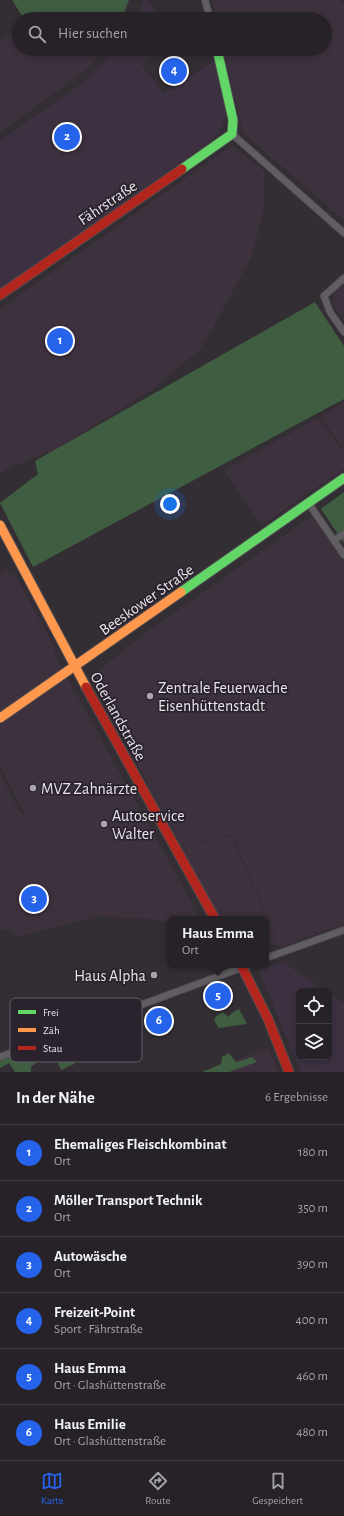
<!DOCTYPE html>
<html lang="de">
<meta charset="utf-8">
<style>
body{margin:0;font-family:"Alegreya Sans",sans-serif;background:#322f33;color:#f1f3f6}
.controls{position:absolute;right:12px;bottom:12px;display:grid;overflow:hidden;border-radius:8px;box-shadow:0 2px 6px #0003}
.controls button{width:36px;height:36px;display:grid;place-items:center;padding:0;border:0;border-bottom:1px solid #423f44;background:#262227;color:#f1f3f6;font:20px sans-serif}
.you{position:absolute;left:170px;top:504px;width:14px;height:14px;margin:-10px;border:3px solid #fff;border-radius:50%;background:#1a73e8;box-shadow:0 0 0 6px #1a73e833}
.badge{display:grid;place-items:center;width:26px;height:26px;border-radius:50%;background:#2563eb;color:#fff;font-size:13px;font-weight:700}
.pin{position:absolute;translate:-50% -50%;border:2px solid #fff;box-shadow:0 1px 4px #0006}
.popup{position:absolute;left:167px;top:916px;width:102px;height:52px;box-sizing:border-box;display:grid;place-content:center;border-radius:8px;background:#262227;filter:drop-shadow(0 1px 3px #0005);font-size:13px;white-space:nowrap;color:#a4a4a7}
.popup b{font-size:15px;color:#f1f3f6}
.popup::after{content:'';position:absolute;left:50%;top:100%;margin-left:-8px;border:8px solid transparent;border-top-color:#262227}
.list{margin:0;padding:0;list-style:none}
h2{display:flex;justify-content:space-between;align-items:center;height:52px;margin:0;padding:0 16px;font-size:17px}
h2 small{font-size:13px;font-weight:400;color:#a4a4a7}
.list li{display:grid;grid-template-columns:26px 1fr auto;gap:12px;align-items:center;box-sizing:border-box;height:56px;padding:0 16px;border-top:1px solid #423f44}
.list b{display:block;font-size:15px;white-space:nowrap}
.list p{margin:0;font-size:13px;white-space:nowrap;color:#a4a4a7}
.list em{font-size:13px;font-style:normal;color:#a4a4a7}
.icon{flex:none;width:22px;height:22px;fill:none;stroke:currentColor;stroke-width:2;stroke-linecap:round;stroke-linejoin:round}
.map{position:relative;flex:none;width:344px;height:1072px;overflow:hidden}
.search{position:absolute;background:#262227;box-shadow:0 2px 6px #0003;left:12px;right:12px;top:12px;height:44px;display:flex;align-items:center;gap:10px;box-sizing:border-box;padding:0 14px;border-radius:22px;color:#a4a4a7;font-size:15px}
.sheet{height:388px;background:#262227}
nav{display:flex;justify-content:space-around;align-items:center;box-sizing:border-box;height:56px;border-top:1px solid #423f44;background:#262227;font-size:11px;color:#a4a4a7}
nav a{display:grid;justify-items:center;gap:2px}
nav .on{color:#2563eb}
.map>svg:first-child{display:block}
.commercial{fill:#3d313d}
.built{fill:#3d3141}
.forest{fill:#3f5d40}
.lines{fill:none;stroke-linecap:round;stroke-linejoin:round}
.street-casing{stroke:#504c51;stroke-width:8}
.fast-casing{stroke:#504c51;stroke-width:11}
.slow-casing{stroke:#504c51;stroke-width:11}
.jam-casing{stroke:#504c51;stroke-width:11}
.street{stroke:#615e62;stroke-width:6}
.fast{stroke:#63d668;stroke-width:9}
.slow{stroke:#ff974d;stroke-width:9}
.jam{stroke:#b3261e;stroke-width:9}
.poi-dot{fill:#a9a4ab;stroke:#2a222d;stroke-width:1.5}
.labels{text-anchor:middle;stroke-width:3.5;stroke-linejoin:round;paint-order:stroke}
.street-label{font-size:16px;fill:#e9e4eb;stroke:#2a222d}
.poi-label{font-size:16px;fill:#e9e4eb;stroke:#2a222d;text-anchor:start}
.key{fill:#2a222d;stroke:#635c66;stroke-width:1}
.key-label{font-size:11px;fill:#e9e4eb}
</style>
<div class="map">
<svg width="344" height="1072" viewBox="0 0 344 1072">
<rect width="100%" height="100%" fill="#332e34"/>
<g class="commercial">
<path d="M212,0H340L344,5V220L243,133L223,49H325V19H216Z"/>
<path d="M19,27V49H105L88,68L0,133V40Z"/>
<path d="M232,145L264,171V208L252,255L212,330L200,349L153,389L53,451L32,458L0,473V309Z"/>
<path d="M344,284V321L332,304L333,293Z"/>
<path d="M344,402V449L320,417Z"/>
<path d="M318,418L344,452V469L261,525L224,470Z"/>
<path d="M312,516L344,562V924L281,947L266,941V919H264L268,917L232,835L181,846L94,684L96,672L141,636Z"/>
<path d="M7,568L11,575L14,573L56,650L53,652L201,919H170V922L149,919L97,916L16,937L9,928L0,931V773L20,813L27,817L0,766V572Z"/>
<path d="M231,836L267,917L262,919H219L180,847Z"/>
<path d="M267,1047L279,1072H207Z"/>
</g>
<g class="built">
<path d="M143,0H147L162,19H134Z"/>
<path d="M115,49H161L141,64L164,94L215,60L223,90L226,116L221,130L207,144L0,289V141L84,82L102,66Z"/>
<path d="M283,962L326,991H299V1057H329V993L344,1003V1072H301L259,971Z"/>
</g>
<g class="forest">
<path d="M12,0H129L122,18L87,14L80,19H24Z"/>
<path d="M315,302L344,346V399L33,567L0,503L38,474L35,461Z"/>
<path d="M344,492V543L321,509Z"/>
<path d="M239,1009L247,1024L219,1028L214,1021L216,1016L223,1012L228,1017L233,1012Z"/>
<path d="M80,1034L83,1053L74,1064L61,1070L58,1063L73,1054L76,1048L74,1045L39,1060L31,1067V1072H15L9,1063L0,1068V1060Z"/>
<path d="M229,1053L236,1062L252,1057L257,1062L229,1072H202L221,1064L222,1057Z"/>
</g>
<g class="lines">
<defs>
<g id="street">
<path d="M205,0L210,19"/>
<path d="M232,134L344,233"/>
<path d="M344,278L324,296L330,312L344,332"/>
<path d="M309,504L344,555"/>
<path d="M334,540L344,534"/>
<path d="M266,958L344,930"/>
<path d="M0,1057L249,965"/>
</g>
<g id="fast">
<path d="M182,169L232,134L233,120L217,49"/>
<path d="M181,592L344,478"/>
</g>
<g id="slow">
<path d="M0,525L86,687"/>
<path d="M0,718L181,592"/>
</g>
<g id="jam">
<path d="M0,295L182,169"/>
<path d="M86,687L215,919"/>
<path d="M241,965L268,1019L289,1072"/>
</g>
</defs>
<use href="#street" class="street-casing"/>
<use href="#fast" class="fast-casing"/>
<use href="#slow" class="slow-casing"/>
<use href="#jam" class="jam-casing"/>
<use href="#street" class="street"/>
<use href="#fast" class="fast"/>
<use href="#slow" class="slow"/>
<use href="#jam" class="jam"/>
</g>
<g class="poi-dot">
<circle cx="150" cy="696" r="4"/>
<circle cx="33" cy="788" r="4"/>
<circle cx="104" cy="824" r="4"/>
<circle cx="154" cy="975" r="4"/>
</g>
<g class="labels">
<g class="street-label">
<text transform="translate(107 202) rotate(-34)" y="6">Fährstraße</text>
<text transform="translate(146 599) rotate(-35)" y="6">Beeskower Straße</text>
<text transform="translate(119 716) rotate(61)" y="6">Oderlandstraße</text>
</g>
<g class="poi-label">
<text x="158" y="693">Zentrale Feuerwache<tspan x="158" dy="18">Eisenhüttenstadt</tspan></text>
<text x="41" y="794">MVZ Zahnärzte</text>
<text x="112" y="821">Autoservice<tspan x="112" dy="18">Walter</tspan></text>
<text x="146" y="981" text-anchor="end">Haus Alpha</text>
</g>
</g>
<rect x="10" y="998" width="132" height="64" rx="6" class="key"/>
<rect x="18" y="1010" width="18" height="4" fill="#63d668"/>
<rect x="18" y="1028" width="18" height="4" fill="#ff974d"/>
<rect x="18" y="1046" width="18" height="4" fill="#b3261e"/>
<g class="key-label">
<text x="43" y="1016">Frei</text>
<text x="43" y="1034">Zäh</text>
<text x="43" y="1052">Stau</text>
</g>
</svg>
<div class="controls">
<button><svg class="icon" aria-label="locate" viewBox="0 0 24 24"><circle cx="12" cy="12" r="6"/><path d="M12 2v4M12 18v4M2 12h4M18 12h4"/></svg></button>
<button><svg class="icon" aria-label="layers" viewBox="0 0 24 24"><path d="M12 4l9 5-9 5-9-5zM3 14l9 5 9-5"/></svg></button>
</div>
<div class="you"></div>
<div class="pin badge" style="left:60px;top:341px">1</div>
<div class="pin badge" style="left:67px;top:137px">2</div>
<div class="pin badge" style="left:34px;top:899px">3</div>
<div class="pin badge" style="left:174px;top:71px">4</div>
<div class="pin badge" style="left:218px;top:996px">5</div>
<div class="popup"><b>Haus Emma</b>Ort</div>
<div class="pin badge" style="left:159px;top:1021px">6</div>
<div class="search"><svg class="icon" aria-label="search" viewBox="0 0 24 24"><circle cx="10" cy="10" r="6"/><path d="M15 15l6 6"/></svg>Hier suchen</div>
</div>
<section class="sheet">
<h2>In der Nähe<small>6 Ergebnisse</small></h2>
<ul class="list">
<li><span class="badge">1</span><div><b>Ehemaliges Fleischkombinat</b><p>Ort</p></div><em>180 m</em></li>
<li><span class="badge">2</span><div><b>Möller Transport Technik</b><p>Ort</p></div><em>350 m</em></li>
<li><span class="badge">3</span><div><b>Autowäsche</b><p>Ort</p></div><em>390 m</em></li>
<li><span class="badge">4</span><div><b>Freizeit-Point</b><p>Sport · Fährstraße</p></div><em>400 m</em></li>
<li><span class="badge">5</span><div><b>Haus Emma</b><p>Ort · Glashüttenstraße</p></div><em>460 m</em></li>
<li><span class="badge">6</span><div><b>Haus Emilie</b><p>Ort · Glashüttenstraße</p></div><em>480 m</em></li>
</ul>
</section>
<nav>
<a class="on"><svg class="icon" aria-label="map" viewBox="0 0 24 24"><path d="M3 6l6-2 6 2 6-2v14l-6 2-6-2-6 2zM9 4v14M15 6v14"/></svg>Karte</a>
<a><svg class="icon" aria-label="directions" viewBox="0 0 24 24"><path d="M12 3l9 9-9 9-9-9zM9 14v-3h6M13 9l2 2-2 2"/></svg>Route</a>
<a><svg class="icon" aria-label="saved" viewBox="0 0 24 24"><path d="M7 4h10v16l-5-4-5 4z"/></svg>Gespeichert</a>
</nav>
